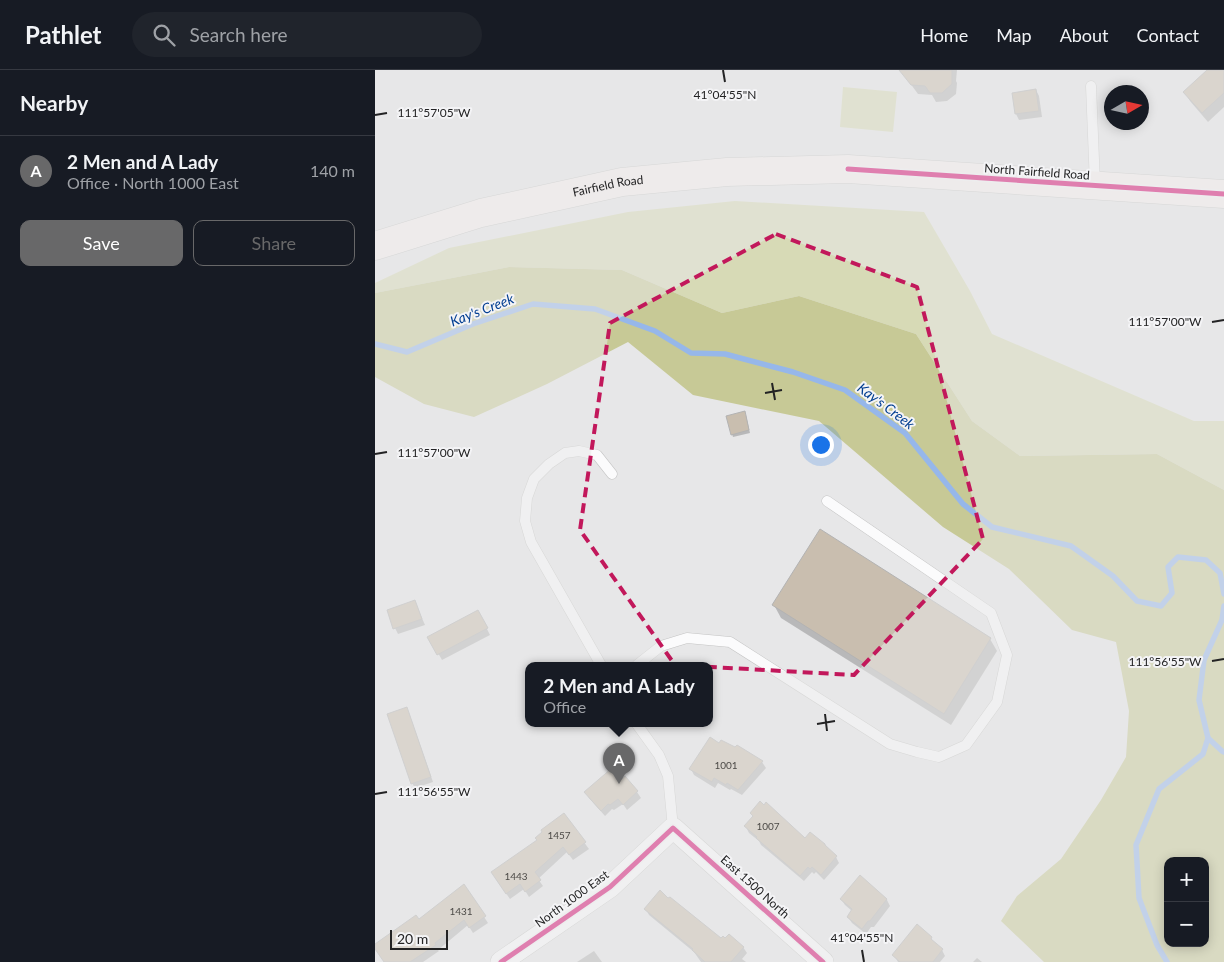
<!DOCTYPE html>
<meta charset="utf-8">
<style>
body{margin:0;font-family:Lato,sans-serif;background:#20242c;color:#f1f3f6}
.controls{position:absolute;right:15px;bottom:15px;display:grid;overflow:hidden;border-radius:10px;box-shadow:0 2px 12px #0003}
.controls button{width:45px;height:45px;display:grid;place-items:center;padding:0;border:0;border-bottom:1px solid #363941;background:#171b24;color:#f1f3f6;font:25px sans-serif}
.compass{position:absolute;left:729px;top:15px;width:45px;height:45px;border-radius:50%;background:#171b24;box-shadow:0 2px 12px #0003;rotate:81deg}
.scale{position:absolute;left:15px;bottom:12px;width:58px;box-sizing:border-box;padding-left:5px;border:2px solid #232324;border-top:0;font-size:14px;line-height:18px;white-space:nowrap;color:#232324;-webkit-text-stroke:4px #f4f4f6;paint-order:stroke}
.you{position:absolute;left:445px;top:374px;width:18px;height:18px;margin:-12px;border:4px solid #fff;border-radius:50%;background:#1a73e8;box-shadow:0 0 0 8px #1a73e833}
.badge{display:grid;place-items:center;width:32px;height:32px;border-radius:50%;background:#686869;color:#fff;font-size:16px;font-weight:700}
.pin{position:absolute;translate:-50% -41px;filter:drop-shadow(0 1px 2px #0008)}
.pin::after{content:'';position:absolute;top:26px;width:18px;height:15px;background:inherit;clip-path:polygon(0 0,100% 0,50% 100%)}
.popup{position:absolute;left:150px;top:592px;width:188px;height:65px;box-sizing:border-box;display:grid;place-content:center;border-radius:10px;background:#171b24;filter:drop-shadow(0 1px 4px #0005);font-size:16px;white-space:nowrap;color:#9ea1a6}
.popup b{font-size:19px;color:#f1f3f6}
.popup::after{content:'';position:absolute;left:50%;top:100%;margin-left:-10px;border:10px solid transparent;border-top-color:#171b24}
.list{margin:0;padding:0;list-style:none}
h2{display:flex;justify-content:space-between;align-items:center;height:65px;margin:0;padding:0 20px;font-size:21px}
h2 small{font-size:16px;font-weight:400;color:#9ea1a6}
.list li{display:grid;grid-template-columns:32px 1fr auto;gap:15px;align-items:center;box-sizing:border-box;height:70px;padding:0 20px;border-top:1px solid #363941}
.list b{display:block;font-size:19px;white-space:nowrap}
.list p{margin:0;font-size:16px;white-space:nowrap;color:#9ea1a6}
.list em{font-size:16px;font-style:normal;color:#9ea1a6}
.actions{display:flex;gap:10px;padding:15px 20px}
.actions a{flex:1;padding:11px 0;border:1px solid #686869;border-radius:10px;text-align:center;font-size:18px;color:#686869}
.actions .main{background:#686869;color:#fff}
.icon{flex:none;width:28px;height:28px;fill:none;stroke:currentColor;stroke-width:2;stroke-linecap:round;stroke-linejoin:round}
.map{position:relative;flex:none;width:849px;height:892px;overflow:hidden}
header{display:flex;align-items:center;gap:30px;box-sizing:border-box;height:70px;padding:0 25px;background:#171b24;border-bottom:1px solid #363941}
header strong{font-size:24px}
nav{display:flex;gap:28px;margin-inline-start:auto;font-size:18px}
.search{width:350px;height:45px;background:#20242c;display:flex;align-items:center;gap:12px;box-sizing:border-box;padding:0 18px;border-radius:28px;color:#9ea1a6;font-size:19px}
main{display:flex}
aside{flex:1;background:#171b24}
.map>svg:first-child{display:block}
.green{fill:#d7dab6}
.forest{fill:#c7c996;fill-rule:evenodd}
.shadow{fill:#0003}
.lines{fill:none;stroke-linecap:round;stroke-linejoin:round}
.stream{stroke:#96b7ea;stroke-width:5.5}
.building{fill:#c9beaf;stroke:#b3b3b3}
.service-casing{stroke:#c4c4c4;stroke-width:11}
.minor-casing{stroke:#c4c4c4;stroke-width:22}
.secondary-casing{stroke:#c4c4c4;stroke-width:29}
.service{stroke:#fbfbfc;stroke-width:10}
.minor{stroke:#fbfbfc;stroke-width:21}
.secondary{stroke:#f5f0f0;stroke-width:28}
.cycleway-casing{stroke:#f4f4f6;stroke-width:8}
.cycleway{stroke:#d6006c;stroke-width:5}
.marked{fill:none;stroke:#c2185b;stroke-width:4;stroke-dasharray:10 6;stroke-linejoin:round}
.ticks{fill:none;stroke:#232324;stroke-width:2}
.labels{text-anchor:middle;stroke-width:4;stroke-linejoin:round;paint-order:stroke}
.number-label{font-size:10px;fill:#4c4a47}
.street-label{font-size:12px;fill:#232324;stroke:#f4f4f6}
.water-label{font-size:14px;font-style:italic;fill:#023e91;stroke:#f4f4f6}
.ticks-label{font-size:12px;text-anchor:middle;fill:#232324;stroke:#f4f4f6;stroke-width:4;stroke-linejoin:round;paint-order:stroke}
</style>
<header>
<strong>Pathlet</strong>
<div class="search"><svg class="icon" aria-label="search" viewBox="0 0 24 24"><circle cx="10" cy="10" r="6"/><path d="M15 15l6 6"/></svg>Search here</div>
<nav><a>Home</a><a>Map</a><a>About</a><a>Contact</a></nav>
</header>
<main>
<aside>
<h2>Nearby<small></small></h2>
<ul class="list">
<li><span class="badge">A</span><div><b>2 Men and A Lady</b><p>Office · North 1000 East</p></div><em>140 m</em></li>
</ul>
<div class="actions"><a class="main">Save</a><a>Share</a></div>
</aside>
<div class="map">
<svg width="849" height="892" viewBox="0 0 849 892">
<rect width="100%" height="100%" fill="#e7e7e8"/>
<g class="green">
<path d="M468,17L522,22L518,62L465,57Z"/>
<path d="M360,131L549,142L595,221L617,264L819,351H849V420L782,384L645,386L597,351L541,264L424,226L347,243L247,200L134,197L0,223V213L74,178L253,142Z"/>
</g>
<path class="forest" d="M134,197L247,200L347,243L424,226L541,264L597,351L645,386L782,384L849,420V892H669L626,851L642,826L686,789L726,730L751,687L754,641L741,572L697,560L634,499L568,457L444,351L318,325L253,272L172,314L99,347L49,334L0,307V223ZM793,791H830V873H793Z"/>
<g class="shadow">
<path d="M531,0H582L581,11L582,13L581,24L572,31L561,32L557,25L543,24L532,9Z"/>
<path d="M834,0H849V37L833,52L815,31L810,22Z"/>
<path d="M661,20L664,26L667,47L644,50L641,44L638,24Z"/>
<path d="M371,345L375,363L358,367L357,364Z"/>
<path d="M40,532L50,555L23,564L20,558Z"/>
<path d="M399,535L615,569L622,581L576,655L406,548Z"/>
<path d="M103,541L115,565L67,590L54,567Z"/>
<path d="M34,643L58,712L40,718L37,713Z"/>
<path d="M345,674L360,678L362,676L387,692L391,698L367,725L356,719L355,720L343,713L340,718L319,705L316,699Z"/>
<path d="M250,708L262,722L266,728L252,740L248,734L239,740L237,739L230,746L214,728L211,722L247,711Z"/>
<path d="M376,743L430,769L461,787L464,793L449,810L441,802L439,804L437,802L429,811L386,775L384,771L374,763L371,757L379,747Z"/>
<path d="M189,745L214,779L198,790L192,782L163,809L168,816L154,827L149,819L135,829L121,809L163,771Z"/>
<path d="M485,807L512,830L515,836L499,857H496L491,864L477,853L473,847L477,841L470,835L466,829Z"/>
<path d="M89,816L113,853L98,863L93,855L63,880L64,881L48,892H10L0,878V876L43,851Z"/>
<path d="M271,839L347,870L368,877L372,883L367,889L371,892H326L319,882L274,845Z"/>
<path d="M556,868L560,874L567,880L570,886L565,892H523L519,885Z"/>
<path d="M219,881L227,892H202Z"/>
<path d="M602,888L607,892H598Z"/>
</g>
<g class="lines">
<g class="stream">
<path d="M0,274L32,282L98,254L158,234L220,239L280,261L316,283L350,284L418,302L470,320L530,363L588,434L617,457L696,476L738,506L762,531L786,536L797,523L793,497L803,487L831,490L845,503L849,524"/>
<path d="M833,668L847,681L849,682"/>
<path d="M792,892L782,875L764,828L761,775L784,719L828,684L833,668L824,630L829,590L847,550L849,536"/>
</g>
</g>
<g class="building">
<path d="M524,0H577V14L567,23H555L550,16L536,15Z"/>
<path d="M832,0H849V23L827,43L808,22Z"/>
<path d="M661,19L664,41L640,44L637,23Z"/>
<path d="M370,341L374,360L356,365L351,346Z"/>
<path d="M445,459L616,568L569,644L397,535Z"/>
<path d="M40,530L47,549L18,559L12,540Z"/>
<path d="M103,540L113,558L62,585L52,567Z"/>
<path d="M32,637L56,707L36,714L12,644Z"/>
<path d="M335,667L344,673L346,670L360,677L362,675L388,691L363,720L352,713L351,715L339,708L337,712L314,699Z"/>
<path d="M237,698L247,709L250,706L263,721L248,735L243,729L235,735L233,734L226,741L209,722Z"/>
<path d="M385,731L389,735L391,732L430,768L435,762L450,774V775L462,786L446,805L437,797L435,799L433,797L425,806L381,768L382,767L369,756L378,746L375,743Z"/>
<path d="M189,743L211,772L194,785L188,777L160,802L166,810L150,822L145,814L131,824L116,802L162,770L160,768L167,762L166,760Z"/>
<path d="M485,805L512,829L495,851H493L487,859L472,847L477,839L465,829Z"/>
<path d="M89,814L111,846L94,858L89,850L60,873L61,875L35,892H9L0,879V874L41,845L44,849Z"/>
<path d="M285,820L293,828L295,827L346,868L348,866L350,868L354,864L369,877L356,892H330L317,880L318,879L269,839Z"/>
<path d="M542,854L557,867L556,869L568,879L558,892H525L517,885Z"/>
</g>
<g class="lines">
<defs>
<g id="service">
<path d="M716,16L720,115"/>
<path d="M226,595L156,472L150,451L152,428L159,409L174,394L190,383L204,381L222,385L237,404"/>
<path d="M262,595L286,576L312,568L355,572L515,674L542,682L564,687L591,675L622,632L632,585L616,543L452,431"/>
<path d="M261,653L284,685L293,706L298,758"/>
</g>
<path id="minor" d="M126,892L235,817L298,758L448,892"/>
<g id="secondary">
<path id="s1" d="M0,176L106,143L247,112L352,102L473,99L849,124"/>
</g>
</defs>
<use href="#service" class="service-casing"/>
<use href="#minor" class="minor-casing"/>
<use href="#secondary" class="secondary-casing"/>
<use href="#service" class="service"/>
<use href="#minor" class="minor"/>
<use href="#secondary" class="secondary"/>
<defs>
<g id="cycleway">
<path d="M473,99L849,124"/>
<path d="M126,892L235,817L298,758L448,892"/>
</g>
</defs>
<use href="#cycleway" class="cycleway-casing"/>
<use href="#cycleway" class="cycleway"/>
</g>
<path d="M0 0H849V892H0ZM401,164L542,217L608,469L479,605L300,595L205,460L235,253Z" fill="#e7e7e8" fill-opacity=".55" fill-rule="evenodd"/>
<path class="marked" d="M401,164L542,217L608,469L479,605L300,595L205,460L235,253Z"/>
<path class="ticks" d="M348,0L350,12M0,45L12,43M837,252L849,250M397,313L400,330M390,323L407,320M0,384L12,382M837,591L849,589M450,644L452,661M442,654L460,651M0,724L12,722M487,880L489,892"/>
<g class="labels">
<g class="number-label">
<text x="351" y="699">1001</text>
<text x="393" y="760">1007</text>
<text x="184" y="769">1457</text>
<text x="141" y="810">1443</text>
<text x="86" y="845">1431</text>
</g>
<g class="street-label">
<text transform="translate(662 102) rotate(4)" y="4">North Fairfield Road</text>
<text dy="4" stroke="none"><textPath href="#s1" startOffset="241">Fairfield Road</textPath></text>
<text transform="translate(380 817) rotate(42)" y="4">East 1500 North</text>
<text transform="translate(197 829) rotate(-36)" y="4">North 1000 East</text>
</g>
<g class="water-label">
<text transform="translate(107 240) rotate(-21)" y="5">Kay's Creek</text>
<text transform="translate(511 336) rotate(37)" y="5">Kay's Creek</text>
</g>
</g>
<g class="ticks-label">
<text x="350" y="29">41°04'55"N</text>
<text x="59" y="47">111°57'05"W</text>
<text x="790" y="256">111°57'00"W</text>
<text x="59" y="387">111°57'00"W</text>
<text x="790" y="596">111°56'55"W</text>
<text x="59" y="726">111°56'55"W</text>
<text x="487" y="872">41°04'55"N</text>
</g>
</svg>
<div class="controls">
<button>+</button>
<button>−</button>
</div>
<svg class="compass" viewBox="-18 -18 36 36"><path d="M0-13l5 13h-10z" fill="#e53935"/><path d="M0 13l5-13h-10z" fill="#9ea1a6"/></svg>
<div class="scale">20 m</div>
<div class="you"></div>
<div class="pin badge" style="left:244px;top:714px">A</div>
<div class="popup"><b>2 Men and A Lady</b>Office</div>
</div>
</main>
